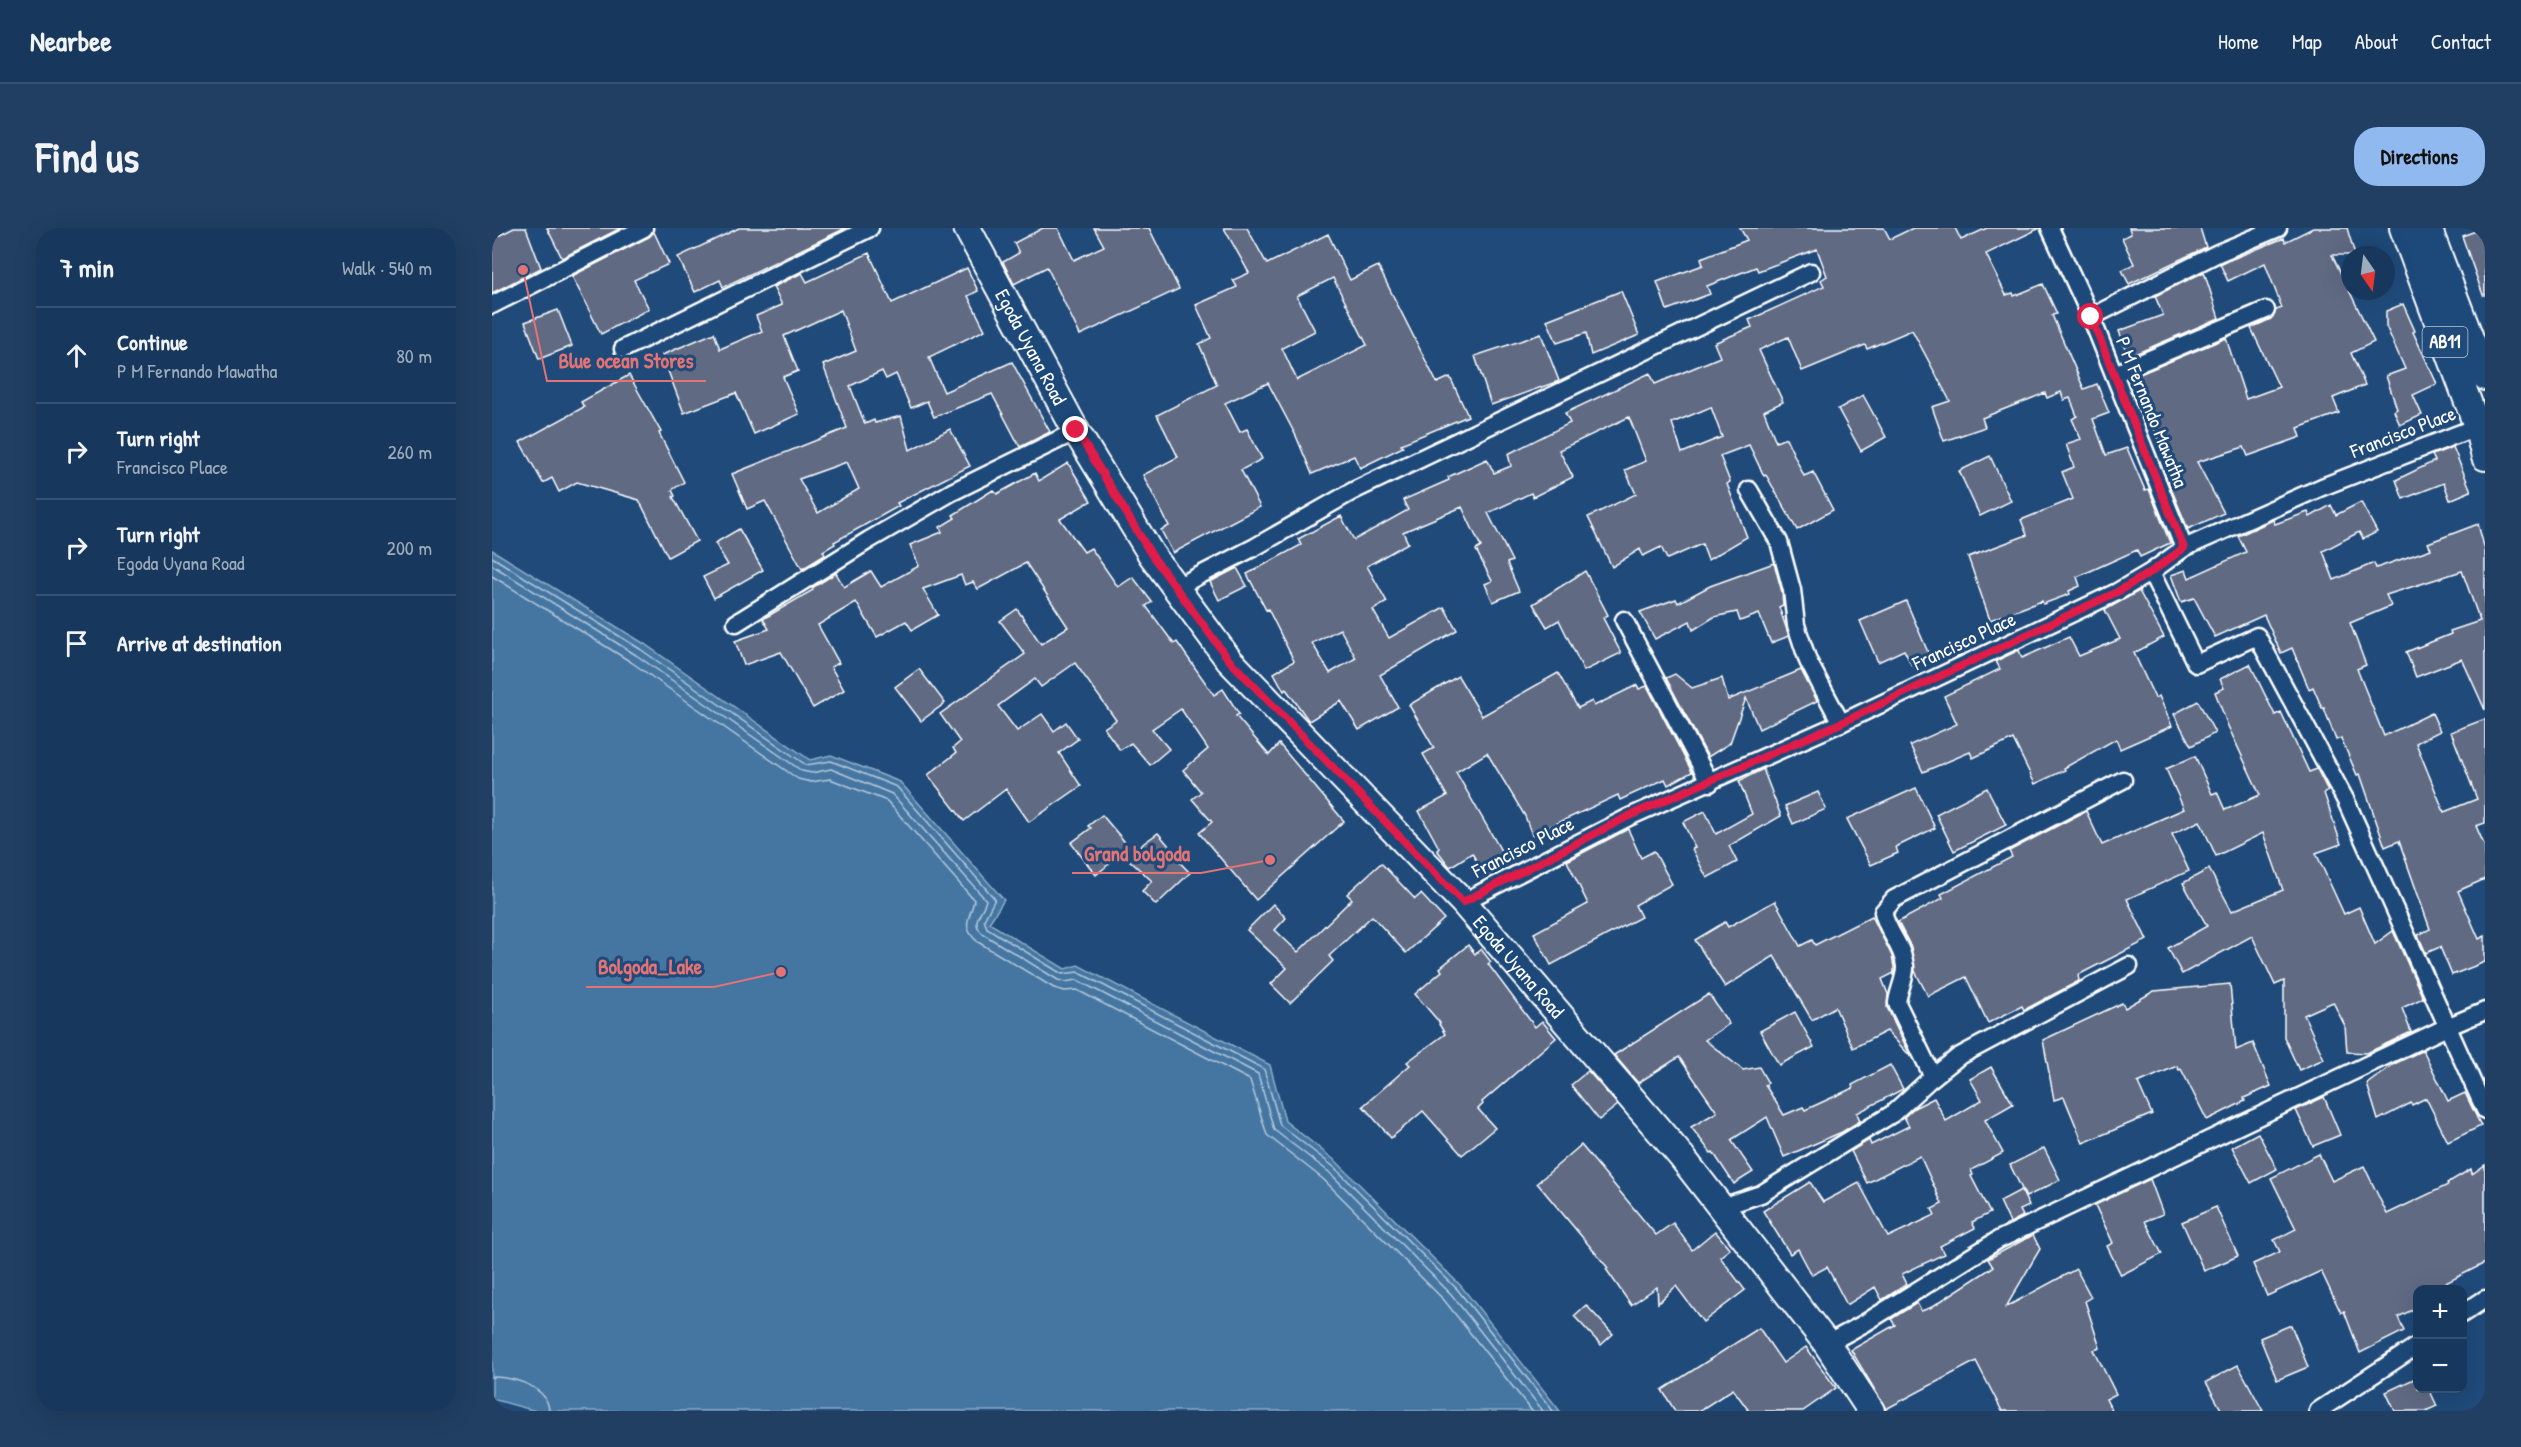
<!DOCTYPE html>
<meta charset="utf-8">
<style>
body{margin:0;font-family:"Patrick Hand",sans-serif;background:#203f62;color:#f1f3f6}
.controls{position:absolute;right:18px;bottom:18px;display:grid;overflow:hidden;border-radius:12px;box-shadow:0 6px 24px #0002}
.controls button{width:54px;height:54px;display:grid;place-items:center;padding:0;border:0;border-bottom:2px solid #365272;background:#17385c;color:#f1f3f6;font:30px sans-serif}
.compass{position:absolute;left:1849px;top:18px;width:54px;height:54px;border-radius:50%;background:#17385c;box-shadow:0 6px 24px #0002;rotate:166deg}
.stop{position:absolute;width:18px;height:18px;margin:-14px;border:4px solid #e11d48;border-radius:50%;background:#fff}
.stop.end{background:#e11d48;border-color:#fff;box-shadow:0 2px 6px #0008}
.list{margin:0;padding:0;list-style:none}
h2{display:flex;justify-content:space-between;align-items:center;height:78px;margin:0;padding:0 24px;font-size:26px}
h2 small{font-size:20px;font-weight:400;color:#9eacbb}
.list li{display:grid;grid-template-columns:39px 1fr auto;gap:18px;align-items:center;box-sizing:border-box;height:96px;padding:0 24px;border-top:2px solid #365272}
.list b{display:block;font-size:22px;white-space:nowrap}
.list p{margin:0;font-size:20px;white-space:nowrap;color:#9eacbb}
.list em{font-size:20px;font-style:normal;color:#9eacbb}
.icon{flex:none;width:33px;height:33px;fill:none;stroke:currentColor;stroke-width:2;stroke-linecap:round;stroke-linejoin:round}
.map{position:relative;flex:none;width:1993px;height:1183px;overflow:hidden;border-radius:24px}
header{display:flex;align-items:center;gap:36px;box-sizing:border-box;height:84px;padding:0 30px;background:#17385c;border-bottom:2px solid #365272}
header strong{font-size:28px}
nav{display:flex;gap:33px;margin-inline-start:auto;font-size:21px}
.intro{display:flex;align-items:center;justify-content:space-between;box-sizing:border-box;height:144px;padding:0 36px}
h1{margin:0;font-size:42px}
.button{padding:15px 27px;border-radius:24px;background:#90b9f0;color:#111;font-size:21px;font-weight:700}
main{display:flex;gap:36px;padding:0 36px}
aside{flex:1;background:#17385c;border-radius:24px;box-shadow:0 6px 24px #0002}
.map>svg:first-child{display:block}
.water{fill:#4576a2;stroke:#8fadc7;stroke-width:1.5}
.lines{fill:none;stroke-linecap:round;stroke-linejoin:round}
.shore{stroke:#b5c8da;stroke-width:1.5}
.building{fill:#616a83;stroke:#fff;stroke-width:1.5;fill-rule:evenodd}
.street-casing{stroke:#fff;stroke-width:21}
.primary-casing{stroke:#fff;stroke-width:30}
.street{stroke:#1f4a7a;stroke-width:16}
.primary{stroke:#1f4a7a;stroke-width:26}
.route{stroke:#e11d48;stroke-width:8}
.labels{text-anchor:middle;stroke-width:6;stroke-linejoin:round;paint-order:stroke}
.shield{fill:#1f4a7a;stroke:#bcc9d7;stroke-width:1.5}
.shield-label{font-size:18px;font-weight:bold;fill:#fff}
.street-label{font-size:20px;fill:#fff;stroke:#1f4a7a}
.leader{fill:none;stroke:#e47373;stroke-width:2}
.callout-dot{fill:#e47373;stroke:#1f4a7a;stroke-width:2}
.callout-label{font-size:21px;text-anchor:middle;font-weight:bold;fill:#e47373;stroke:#1f4a7a;stroke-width:6;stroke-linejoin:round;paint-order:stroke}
</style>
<header>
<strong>Nearbee</strong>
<nav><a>Home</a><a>Map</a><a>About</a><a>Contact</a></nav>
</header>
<div class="intro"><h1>Find us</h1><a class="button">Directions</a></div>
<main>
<aside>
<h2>7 min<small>Walk · 540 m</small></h2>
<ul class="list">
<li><svg class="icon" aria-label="ahead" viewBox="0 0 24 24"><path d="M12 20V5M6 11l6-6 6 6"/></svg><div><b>Continue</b><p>P M Fernando Mawatha</p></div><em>80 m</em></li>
<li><svg class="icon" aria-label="right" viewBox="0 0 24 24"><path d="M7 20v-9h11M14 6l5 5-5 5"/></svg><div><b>Turn right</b><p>Francisco Place</p></div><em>260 m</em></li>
<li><svg class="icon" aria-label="right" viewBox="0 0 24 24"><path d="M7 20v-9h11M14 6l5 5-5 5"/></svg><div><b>Turn right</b><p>Egoda Uyana Road</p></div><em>200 m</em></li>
<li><svg class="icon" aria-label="arrive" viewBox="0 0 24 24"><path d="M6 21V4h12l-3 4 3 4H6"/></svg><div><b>Arrive at destination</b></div></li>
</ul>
</aside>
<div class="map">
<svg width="1993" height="1183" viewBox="0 0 1993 1183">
<rect width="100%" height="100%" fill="#1f4a7a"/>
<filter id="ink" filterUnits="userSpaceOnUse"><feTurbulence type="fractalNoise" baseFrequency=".0167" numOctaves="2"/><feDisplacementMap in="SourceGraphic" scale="12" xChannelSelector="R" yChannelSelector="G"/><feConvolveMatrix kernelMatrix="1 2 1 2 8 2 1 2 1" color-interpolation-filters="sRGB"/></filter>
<g filter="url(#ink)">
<path class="water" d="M0,322L151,415L318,532L339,527L408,554L512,672L497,695L573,741L586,737L778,837L793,893L845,934L969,1058L1068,1183H44L0,1171Z"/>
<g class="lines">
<g class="shore">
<path d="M0,329L148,421L314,537L339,533L405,559L503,671L492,692L495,700L570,746L586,744L772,841L788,897L842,939L965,1061L1061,1183"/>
<path d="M0,337L144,427L310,543L320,545L339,541L400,566L494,672C491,685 477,693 491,706L566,752L573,754L585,752L766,846L782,902L837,944L959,1066L1051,1183"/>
<path d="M0,348L139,434L306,551L319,554L338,551L395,573L482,672C479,689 467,698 486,714L562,760L573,763L585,762L758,852L775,907L831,951L952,1072L1040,1183"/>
<path d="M0,1149C21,1149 56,1158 57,1183"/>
</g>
</g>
<g class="building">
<path d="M22,0H34L49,40L0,65V11Z"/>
<path d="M55,0H129L70,30Z"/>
<path d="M247,0H354L231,59L228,52L203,64L186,29Z"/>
<path d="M551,0H566L582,32L612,18L602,0H657L687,61L588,107L555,39L522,56L511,34L527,25L522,15Z"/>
<path d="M732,0H755L775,36L836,6L858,52L886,38L945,155L958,149L976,188L909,216L911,219L868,240L862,228L820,246L804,208L776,155L733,175L748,204L755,201L770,231L749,242L768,279L681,325L669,302L677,298L651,247L686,229L665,187L725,157L707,116L719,110L704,77L745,59L741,52L757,45ZM841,50L875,117L805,152L790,120L823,103L805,68Z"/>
<path d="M1248,0H1392L1398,11L1421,0H1463L1469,12L1495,0H1548L1494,26L1514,67L1521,65L1522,68L1551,56L1565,86L1560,87L1592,161L1605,156L1617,185L1601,191L1614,227L1635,220L1653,262L1657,261L1678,315L1648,329L1645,322L1585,349L1588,358L1577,363L1578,366L1551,376L1550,373L1498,392L1476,329L1535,307L1529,292L1581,271L1570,244L1582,239L1574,216L1589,211L1580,191L1585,188L1578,170L1572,172L1569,164L1555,170L1553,165L1490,190L1493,199L1452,213L1440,179L1458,173L1420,102L1375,121L1373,117L1310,143L1296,109L1267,122L1291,174L1272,183L1284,214L1294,210L1312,248L1321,244L1341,282L1305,302L1274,247L1272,248L1257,217L1228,228L1238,254L1235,256L1255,309L1216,332L1210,316L1175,331L1169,319L1151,328L1148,321L1120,339L1096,289L1144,266L1133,242L1154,233L1137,189L1067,222L1081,249L1041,269L1039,265L996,285L1020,333L1015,335L1027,363L1001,374L993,356L1000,353L984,322L989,319L970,279L911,304L916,315L875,338L895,374L881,382L897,410L952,379L965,402L888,447L906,479L867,502L849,473L817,493L794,461L792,463L782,445L802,433L776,381L774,382L755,346L809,317L806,311L849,288L862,312L916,282L911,272L957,252L956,249L995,231L1002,245L1019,238L1016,226L1078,195L1073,185L1158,145L1163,156L1228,129L1222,115L1260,99L1257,92L1332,58L1329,52L1335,48L1325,21L1266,43L1264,39L1215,58L1218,66L1175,82L1165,54L1211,37L1209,30L1255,12ZM1219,179L1230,209L1190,225L1180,195ZM848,401L864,430L838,445L820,415Z"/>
<path d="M1637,0H1708L1714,19L1637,56L1630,42L1642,36L1630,10L1639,6Z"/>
<path d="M1821,0H1855L1863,27H1840L1882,114L1859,125L1873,157L1841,170L1847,185L1806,200L1809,209L1756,228L1752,219L1705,234L1732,285L1696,301L1676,253L1684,250L1661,198L1643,148L1734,110L1754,171L1787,159L1759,100L1779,91L1784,82L1790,80L1773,35L1736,53L1728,36L1792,10L1793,14Z"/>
<path d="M1992,0L1993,67H1991L1970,8Z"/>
<path d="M162,4L177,36L142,52L157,81L109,106L80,48L157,9Z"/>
<path d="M377,25L400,75L475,40L486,63L476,68L493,102L437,129L452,164L520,134L558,204L528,219L500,166L442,189L435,173L419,180L404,146L394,151L390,143L358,158L373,196L382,192L383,195L409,188L418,222L458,201L478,238L405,275L407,278L342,314L343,316L331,323L333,327L310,341L273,273L255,281L240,246L355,200L331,137L364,123L349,82L292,108L306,143L291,149L307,186L262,206L244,165L192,185L170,127L222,105L228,121L270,103L264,88L290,77L281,59L310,45L315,54ZM355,234L367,261L326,285L307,251Z"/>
<path d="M1712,44L1727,90L1636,129L1627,103L1671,87L1663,68Z"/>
<path d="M1129,63L1147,107L1099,127L1094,105L1065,115L1055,92Z"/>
<path d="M1911,76L1923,103L1921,104L1945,156L1921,167L1930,187L1908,197L1902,183L1905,181L1894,148L1913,141L1894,98V83Z"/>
<path d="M66,82L80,118L47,131L33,94Z"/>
<path d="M1049,106L1067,153L999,177L983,128Z"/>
<path d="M137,147L169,204L167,205L192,254L180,262L183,268L181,269L205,313L176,329L147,272L85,254L67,264L60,250L51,255L28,214L92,179L89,174Z"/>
<path d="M1371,167L1394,209L1369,223L1346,181Z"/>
<path d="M1961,219L1979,263L1958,272L1952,255L1911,271L1904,252L1943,233L1940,227Z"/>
<path d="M1498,228L1519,273L1488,288L1467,243Z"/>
<path d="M576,235L599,273L568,291L592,324L599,320L626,359L641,349L660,374L654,378L682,416L685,414L722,467L731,461L747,486L744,488L777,527L787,516L852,593L764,672L707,605L720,594L700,571L709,564L691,542L716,521L689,481L660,501L677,521L658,537L639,515L628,522L612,500L624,492L583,435L549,459L543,451L506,478L525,503L550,486L562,503L574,494L586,511L567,525L589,558L537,594L514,561L472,593L436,547L464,525L461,520L468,514L448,486L533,426L508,393L525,381L549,416L576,399L534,335L486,361L481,354L473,357L469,347L431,361L446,387L420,402L414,393L385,409L364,374L326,397L347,435L339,439L352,462L321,480L289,424L252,437L243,413L277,401L271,391L321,362L320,360L344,345L352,359L379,343L389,359L427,338L418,317L450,304L448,299L463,290L461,287L501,262L505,266L543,245L547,253Z"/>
<path d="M1869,274L1885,304L1871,311L1867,304L1831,323L1842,352L1882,335L1884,340L1939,321L1936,315L1986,296L1993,322V482L1970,431L1924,449L1914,424L1959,406L1958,403L1988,393L1970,343L1894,367L1899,378L1858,395L1874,437L1865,441L1892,508L1940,485L1948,503L1924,515L1952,584L1985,571L1959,504L1993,491V595L1984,598L1993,619V651L1966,663L1987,711L1993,708V734L1960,747L1948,719L1934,725L1926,707L1938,701L1907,613L1893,619L1868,546L1865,547L1849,510L1844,512L1832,480H1830L1821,459L1817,461L1800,420L1789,425L1772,387L1723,409L1702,370L1689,374L1679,347L1694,342L1697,350L1754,324L1746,308L1781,292L1783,296L1816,284L1818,289L1839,277L1844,287Z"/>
<path d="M247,301L271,342L222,370L211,349L236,337L223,315Z"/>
<path d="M1282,335L1290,364L1291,377L1287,379L1297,408L1279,415L1267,386L1248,393L1245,384L1222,389L1201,402L1198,393L1163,411L1148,384L1184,371L1186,375L1218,358Z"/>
<path d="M745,340L755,358L727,372L718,354Z"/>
<path d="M1093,343L1116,387L1111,390L1129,425L1092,443L1067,392L1055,399L1041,376Z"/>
<path d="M1647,363L1672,409L1642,425L1663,470L1667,468L1680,498L1628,521L1624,511L1572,540L1573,542L1543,556L1521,511L1481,530L1478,524L1431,544L1418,517L1465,496L1452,468L1508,441L1504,433L1527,422L1530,430L1577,409L1587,428L1628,411L1613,382Z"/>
<path d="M1414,373L1438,429L1420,438L1412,422L1386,434L1368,393Z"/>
<path d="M1758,436L1783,487L1789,484L1817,544L1825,541L1836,563L1832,565L1849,616L1824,625L1852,686L1867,679L1883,716L1901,703L1931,770L1910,780L1919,804L1875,825L1855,824L1853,798L1841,774L1812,787L1832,831L1807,842L1792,809V753L1783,757L1760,708L1690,746L1676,720L1715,698L1691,655L1717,641L1740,683L1791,662L1771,605L1724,628L1708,593L1680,606L1697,643L1635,671L1655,712L1586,747L1587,753L1532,782L1530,778L1496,795L1474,749L1436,768L1423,743L1419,719L1406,694L1451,670L1449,666L1520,629L1517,623L1594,583L1610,617L1692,581L1674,541L1703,528L1720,566L1725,564L1733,582L1768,567L1736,498L1723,464L1732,460L1728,451Z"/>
<path d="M427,441L453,475L429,493L403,459Z"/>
<path d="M1309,442L1325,473L1267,501L1254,470L1238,515L1216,529L1174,450L1183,446L1200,460L1230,450L1236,472Z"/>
<path d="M1066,445L1086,480L1100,473L1102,478L1145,457L1147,461L1155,458L1200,544L1176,557L1173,551L1128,572L1126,567L1040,607L1033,588L995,525L964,544L1016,635L993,648L980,625L958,639L945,622L947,620L927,583L955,568L931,526L942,520L917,477L966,448L990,488Z"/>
<path d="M1706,473L1723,505L1699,518L1682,486Z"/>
<path d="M1271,541L1289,588L1237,618L1245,634L1215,650L1200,621L1203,620L1191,594L1213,583L1224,606L1260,586L1247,553Z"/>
<path d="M1424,560L1443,600L1404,619L1406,625L1379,637L1355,591Z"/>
<path d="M1495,560L1514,597L1462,623L1444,586Z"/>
<path d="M1326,564L1334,581L1301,596L1293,578Z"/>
<path d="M610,587L637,619L604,647L579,615L599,600L596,598Z"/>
<path d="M1136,601L1149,630L1162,623L1180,656L1143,677L1149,689L1059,737L1042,705L1096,676L1075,633Z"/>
<path d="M666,605L678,619L675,621L698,645L664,677L650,663L660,653L636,631L652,615Z"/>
<path d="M889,635L923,671L929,666L952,691L914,725L880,688L837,728L841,733L798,775L779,756L795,740L755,702L781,676L794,690L783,702L806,724L860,671L855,666Z"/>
<path d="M1283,673L1308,718L1320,712L1323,717L1380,688L1400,728L1402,739V745L1390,751L1396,766L1395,779L1419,829L1395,803L1361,820L1343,779L1320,792L1282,728L1233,759L1203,712L1233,694L1236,699Z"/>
<path d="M976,717L983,726L989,721L999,734L996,736L1043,799L1050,793L1064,810L990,874L991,876L986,881L1003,900L970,927L931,883L899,910L871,878L918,837L915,834L953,806L947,796L948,795L923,766L950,743L948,740Z"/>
<path d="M1738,756L1744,822L1761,815L1779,858L1752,870L1753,873L1715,892L1689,841L1687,842L1685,838L1646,855L1660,886L1591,915L1572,869L1562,872L1551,812L1630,775L1633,780L1662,763Z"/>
<path d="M1217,766L1237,796L1213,812L1251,842L1267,839L1276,855L1273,857L1292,887L1311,879L1313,882L1361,860L1360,857L1398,837L1411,861L1365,885L1368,893L1350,904L1292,929L1275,889L1239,912L1261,944L1242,956L1221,924L1219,925L1199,899L1225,884L1187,829L1146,855L1122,827Z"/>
<path d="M1303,784L1322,819L1287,837L1268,803Z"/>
<path d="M1931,822L1956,873L1973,865L1989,898L1956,914L1934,870L1920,877L1919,875L1886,892L1875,856L1902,836Z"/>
<path d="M1499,839L1521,876L1493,892L1511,925L1479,942L1481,947L1479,948L1498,985L1480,994L1483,1000L1448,1018L1452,1026L1410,1046L1415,1056L1390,1072L1383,1059L1355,1077L1335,1039L1320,1047L1306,1021L1298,1026L1271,983L1318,954L1331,974L1367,955L1396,1009L1443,987L1440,981L1450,976L1428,928L1375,955L1359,923L1377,912L1379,917L1417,898L1412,889L1422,880L1442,870L1454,893L1490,872L1478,851Z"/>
<path d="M1096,843L1126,877L1107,892L1079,857Z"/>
<path d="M1832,869L1848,907L1821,918L1804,882Z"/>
<path d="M1766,905L1785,941L1759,955L1740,919Z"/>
<path d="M1089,917L1164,1007L1181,995L1200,1022L1223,1003L1238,1021L1228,1029L1253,1062L1211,1094L1184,1058L1166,1075L1165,1059L1139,1077L1114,1041L1116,1040L1045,955Z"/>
<path d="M1552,920L1568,952L1534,969L1518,937Z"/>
<path d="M1827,926L1840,953L1872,938L1895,986L1956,957L1955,955L1979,941L1980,946L1993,937V1035L1940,1062H1926V1079L1906,1089L1912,1103L1868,1125L1852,1083L1849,1085L1829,1043L1775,1068L1761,1036L1788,1024L1782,1012L1804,1001L1779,950Z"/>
<path d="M1658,951L1671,986L1653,993L1670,1026L1629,1047L1615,1018L1621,1015L1603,977Z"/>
<path d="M1529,962L1537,978L1528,982L1531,988L1518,995L1508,973Z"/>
<path d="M1724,979L1746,1028L1712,1043L1690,994Z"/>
<path d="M1541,1007L1548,1021L1514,1079L1584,1041L1599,1069L1593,1073L1608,1120L1602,1122L1624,1166L1614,1171L1620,1183H1510L1484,1133L1394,1181L1359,1122L1403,1097L1399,1091L1425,1075L1429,1083L1438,1080L1501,1039L1496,1031Z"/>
<path d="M1094,1077L1121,1106L1109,1117L1082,1088Z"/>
<path d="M1799,1097L1816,1139L1785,1152L1768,1110Z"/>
<path d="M1267,1100L1291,1135L1314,1119L1344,1160L1311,1183H1257L1241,1161L1207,1183H1183L1170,1162Z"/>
<path d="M1746,1137L1771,1183H1730L1714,1154Z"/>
<path d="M1926,1149V1161H1937L1945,1178L1934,1183H1903L1894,1164Z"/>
</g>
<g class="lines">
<defs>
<g id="street">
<path d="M1558,0L1599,89L1692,320"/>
<path d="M0,77L152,0"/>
<path d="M1599,89L1726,25L1786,0"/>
<path d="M131,121L378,0"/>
<path d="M1622,146L1774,82"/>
<path d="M1257,262L1287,314L1300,362L1304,397L1316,433L1349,495"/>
<path d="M1659,344L1704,436L1765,408L1854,573L1993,882"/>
<path d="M683,360L763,319L861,263L1319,44"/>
<path d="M1132,392L1218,555"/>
<path d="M244,395L377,312L460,264L584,203"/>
<path d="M971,674L1137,589L1349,495L1625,364L1659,344L1692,320L1830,259L1992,196"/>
<path d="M1441,849L1405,775C1406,763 1414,749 1413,738C1411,718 1395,704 1391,684L1402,671L1631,552"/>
<path d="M1230,979L1269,966L1400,886L1436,853L1466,829L1637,738"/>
<path d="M1970,1086L1993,1071"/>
<path d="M1335,1116L1373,1095L1506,1012L1955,799L1993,783"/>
<path d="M1826,1183L1926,1117"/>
</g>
<g id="primary">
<path id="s1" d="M475,0L584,203L659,326L737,432L971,674L1189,928L1335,1116L1379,1183"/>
<path d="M1911,0L1985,198L1993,229"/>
<path d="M1936,0L1993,149"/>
</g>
</defs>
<use href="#street" class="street-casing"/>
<use href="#primary" class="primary-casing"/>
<use href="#street" class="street"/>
<use href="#primary" class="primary"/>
</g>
</g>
<g class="lines" filter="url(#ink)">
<path class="route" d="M584,202L659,326L737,432L971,674L1137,588L1349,495L1625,364L1659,344L1692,320L1599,89"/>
</g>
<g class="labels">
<rect class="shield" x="1930.5" y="99" width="45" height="30" rx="4.5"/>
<g class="shield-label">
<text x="1953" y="120">AB11</text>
</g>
<g class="street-label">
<text dy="7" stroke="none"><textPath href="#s1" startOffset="135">Egoda Uyana Road</textPath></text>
<text transform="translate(1660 184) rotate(68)" y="7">P M Fernando Mawatha</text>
<text transform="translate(1911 204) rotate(-21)" y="7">Francisco Place</text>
<text transform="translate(1472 413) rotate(-25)" y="7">Francisco Place</text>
<text transform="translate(1031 619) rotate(-27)" y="7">Francisco Place</text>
<text dy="7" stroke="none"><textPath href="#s1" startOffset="928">Egoda Uyana Road</textPath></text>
</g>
</g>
<path class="leader" d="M31 42L55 153H214M778 632L709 645H580M289 744L222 759H94"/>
<g class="callout-dot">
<circle cx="31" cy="42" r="6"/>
<circle cx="778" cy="632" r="6"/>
<circle cx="289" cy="744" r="6"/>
</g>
<g class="callout-label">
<text x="134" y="140">Blue ocean Stores</text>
<text x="645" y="633">Grand bolgoda</text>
<text x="158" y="746">Bolgoda_Lake</text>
</g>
</svg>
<div class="controls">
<button>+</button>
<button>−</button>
</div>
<svg class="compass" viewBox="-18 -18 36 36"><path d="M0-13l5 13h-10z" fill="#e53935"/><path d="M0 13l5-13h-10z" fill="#9eacbb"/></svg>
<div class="stop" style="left:1599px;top:89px"></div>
<div class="stop end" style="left:584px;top:202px"></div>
</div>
</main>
